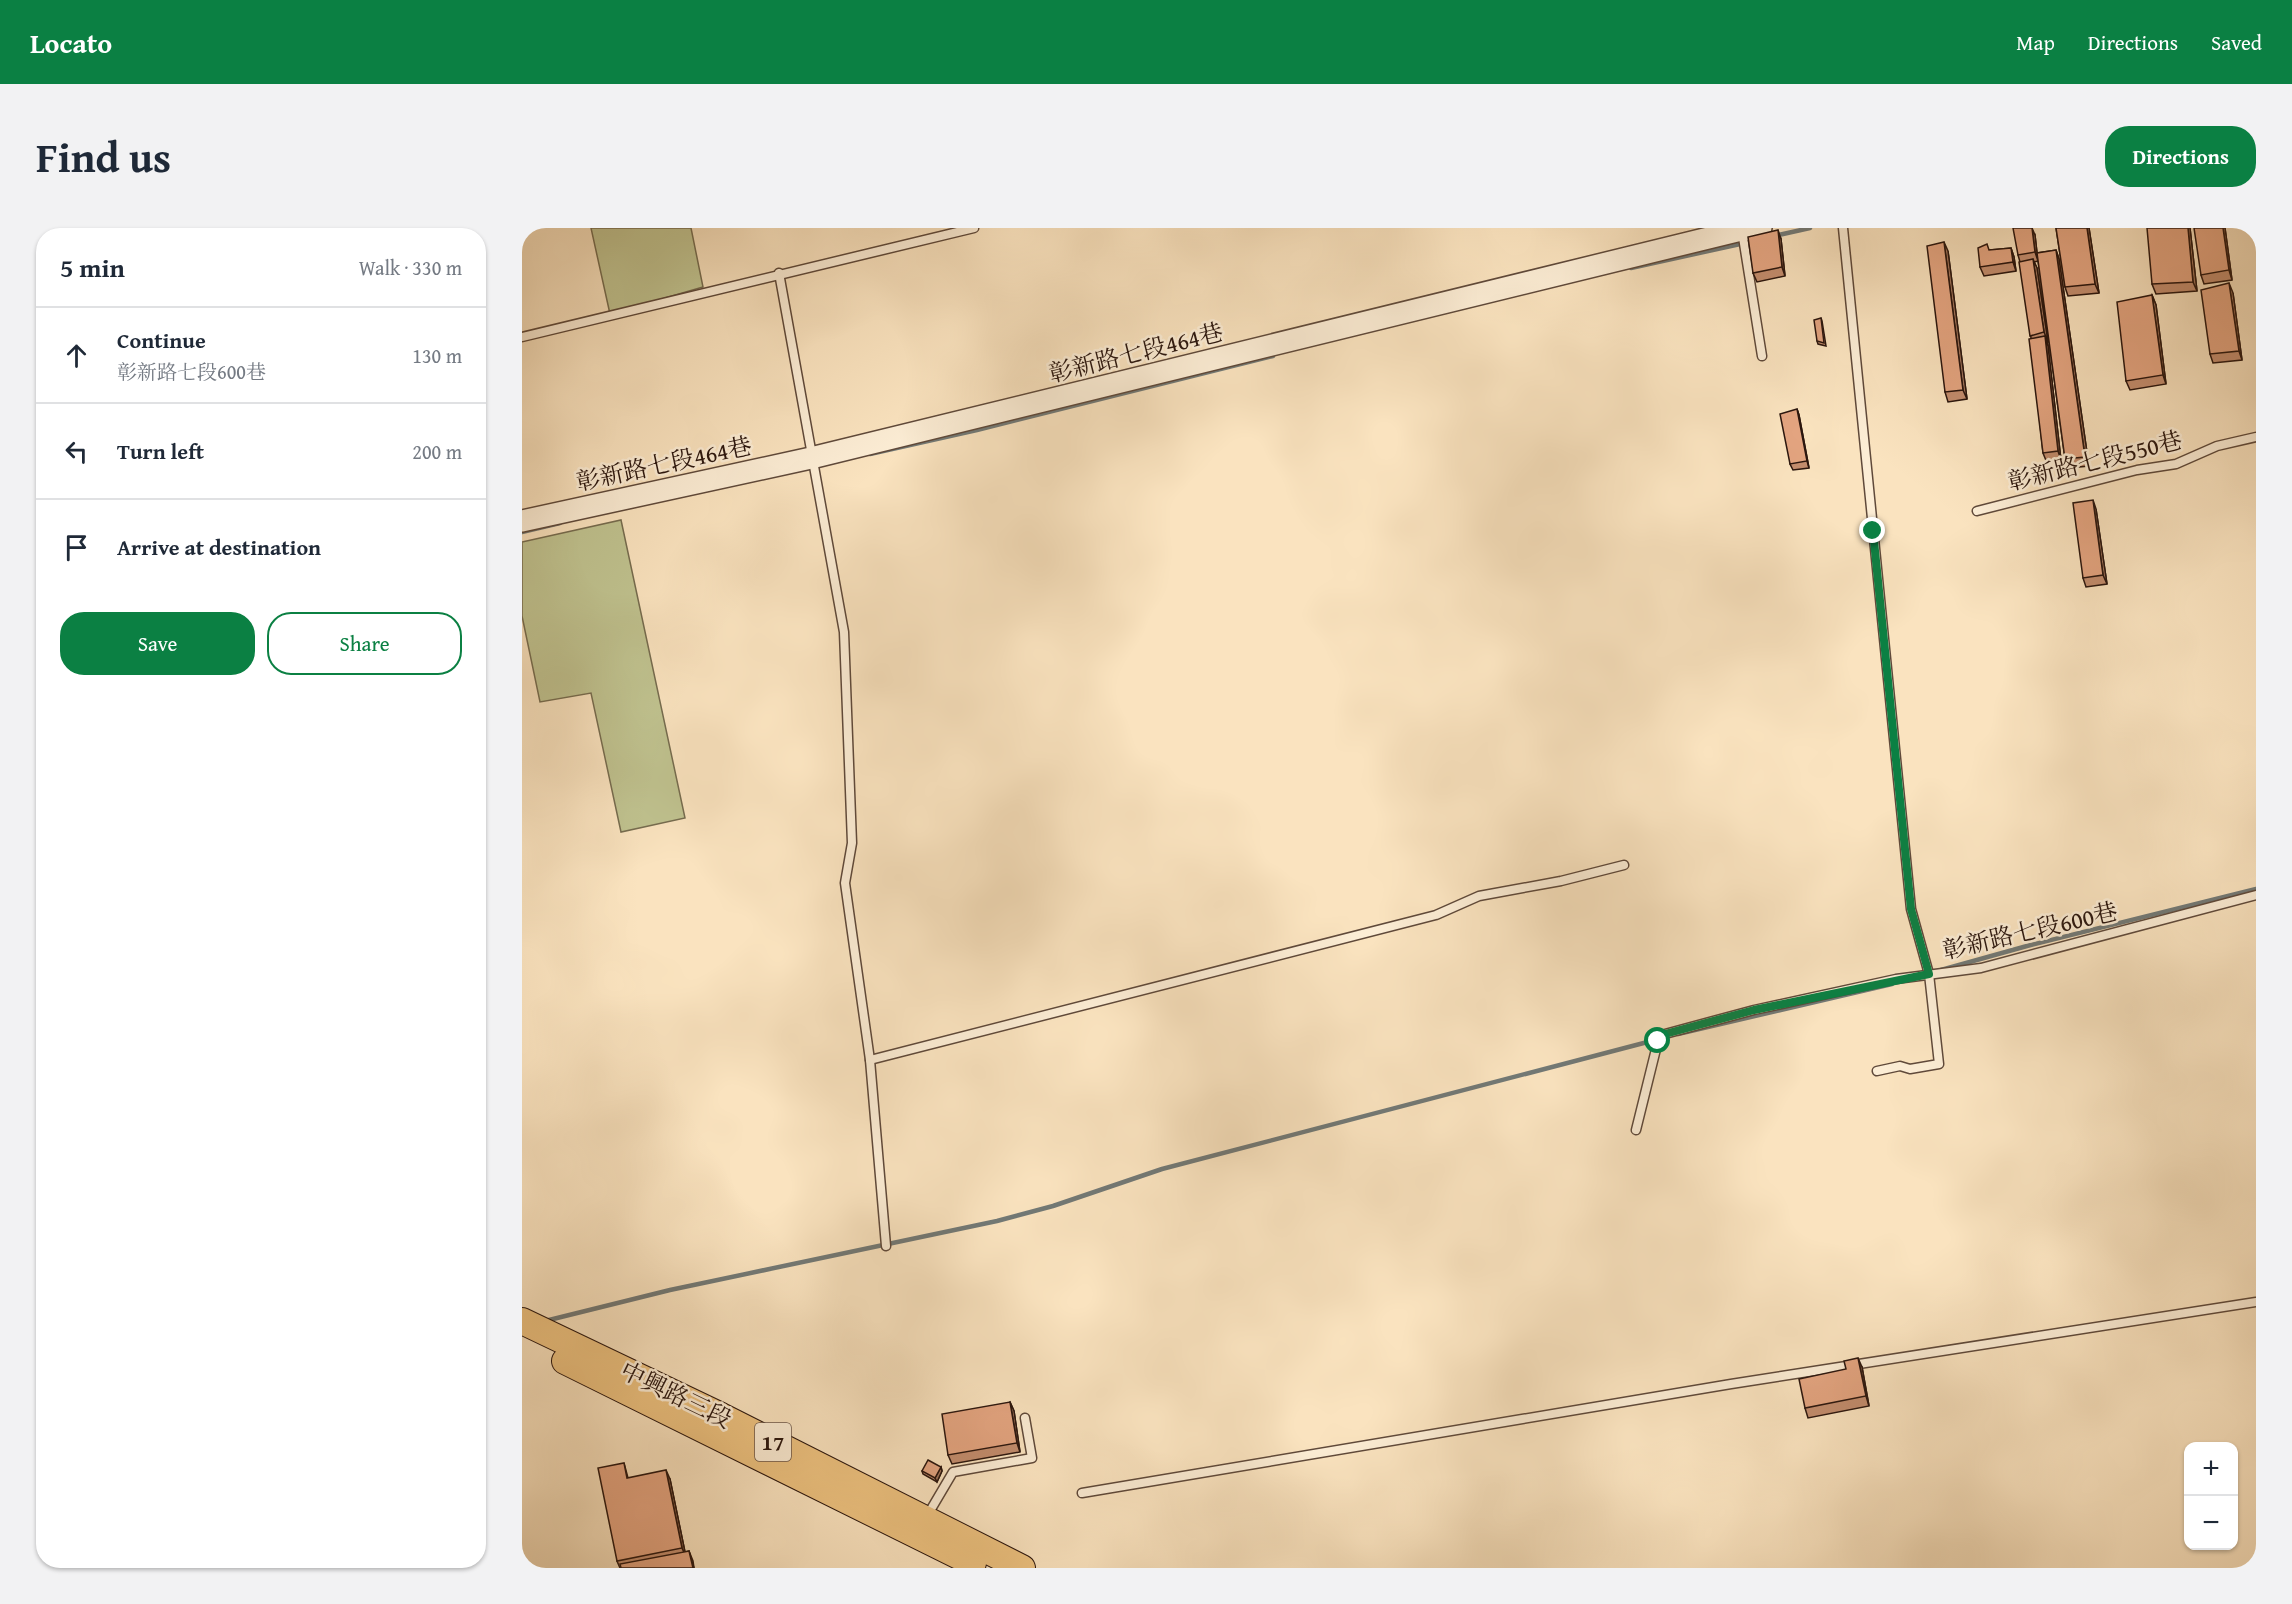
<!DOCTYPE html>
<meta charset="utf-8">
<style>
body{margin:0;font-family:"Gentium Book Plus","Noto Serif TC",serif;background:#f2f2f3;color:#1f2937}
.controls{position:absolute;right:18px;bottom:18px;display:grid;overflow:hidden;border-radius:12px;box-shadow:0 2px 4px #0004}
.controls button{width:54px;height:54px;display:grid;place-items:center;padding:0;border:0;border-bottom:2px solid #e0e1e3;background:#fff;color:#1f2937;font:30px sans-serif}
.stop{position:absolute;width:18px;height:18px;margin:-14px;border:4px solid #0b8043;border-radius:50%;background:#fff}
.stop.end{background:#0b8043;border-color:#fff;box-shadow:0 2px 6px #0008}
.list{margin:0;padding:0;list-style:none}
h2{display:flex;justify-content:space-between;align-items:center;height:78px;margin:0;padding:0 24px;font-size:26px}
h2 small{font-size:20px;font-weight:400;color:#747a83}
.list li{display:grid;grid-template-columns:39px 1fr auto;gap:18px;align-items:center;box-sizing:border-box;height:96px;padding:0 24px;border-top:2px solid #e0e1e3}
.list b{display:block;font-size:22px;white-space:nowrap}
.list p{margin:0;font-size:20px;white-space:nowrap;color:#747a83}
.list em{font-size:20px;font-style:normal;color:#747a83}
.actions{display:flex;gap:12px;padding:18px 24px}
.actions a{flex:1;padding:14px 0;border:2px solid #0b8043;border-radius:24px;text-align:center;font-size:21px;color:#0b8043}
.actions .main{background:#0b8043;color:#fff}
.icon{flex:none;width:33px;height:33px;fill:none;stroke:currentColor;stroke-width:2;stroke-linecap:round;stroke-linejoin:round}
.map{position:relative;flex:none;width:1734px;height:1340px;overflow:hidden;border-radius:24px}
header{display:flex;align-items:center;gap:36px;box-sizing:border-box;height:84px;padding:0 30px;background:#0b8043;color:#fff}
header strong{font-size:28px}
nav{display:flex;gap:33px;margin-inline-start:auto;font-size:21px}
.intro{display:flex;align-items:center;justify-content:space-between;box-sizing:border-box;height:144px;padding:0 36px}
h1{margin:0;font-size:42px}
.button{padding:15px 27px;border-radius:24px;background:#0b8043;color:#fff;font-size:21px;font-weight:700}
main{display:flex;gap:36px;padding:0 36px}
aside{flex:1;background:#fff;border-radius:24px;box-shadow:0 2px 4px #0004}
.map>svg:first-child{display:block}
.green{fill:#c0c390;stroke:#766c4f;stroke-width:1.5}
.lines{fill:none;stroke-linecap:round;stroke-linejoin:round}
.stream{stroke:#727976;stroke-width:4.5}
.service-casing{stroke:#5f493a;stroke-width:11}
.tertiary-casing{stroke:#5f493a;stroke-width:24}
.primary-casing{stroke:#2b160e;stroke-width:28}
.service{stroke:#fcedd5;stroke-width:8}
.tertiary{stroke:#fcedd5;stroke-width:21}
.primary{stroke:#edc280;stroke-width:26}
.wall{fill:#c38d6e;stroke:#2b160e;stroke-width:1.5}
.shaded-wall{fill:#9f735a;stroke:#2b160e;stroke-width:1.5}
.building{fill:#e3a480;stroke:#2b160e;stroke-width:1.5}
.route{stroke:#0b8043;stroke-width:8}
.labels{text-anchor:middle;stroke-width:5;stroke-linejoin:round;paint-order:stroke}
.shield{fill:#fcedd5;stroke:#6a564a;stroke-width:1.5}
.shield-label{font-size:22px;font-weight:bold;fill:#2b160e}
.street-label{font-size:24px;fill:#2b160e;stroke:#fcedd5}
</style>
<header>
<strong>Locato</strong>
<nav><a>Map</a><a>Directions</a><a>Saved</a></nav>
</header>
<div class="intro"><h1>Find us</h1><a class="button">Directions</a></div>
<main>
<aside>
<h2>5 min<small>Walk · 330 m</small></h2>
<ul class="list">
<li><svg class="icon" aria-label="ahead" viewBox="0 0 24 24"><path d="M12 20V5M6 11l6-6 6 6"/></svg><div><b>Continue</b><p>彰新路七段600巷</p></div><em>130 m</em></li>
<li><svg class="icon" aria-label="left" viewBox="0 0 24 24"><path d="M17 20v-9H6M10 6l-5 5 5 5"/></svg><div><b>Turn left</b></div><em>200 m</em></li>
<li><svg class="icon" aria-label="arrive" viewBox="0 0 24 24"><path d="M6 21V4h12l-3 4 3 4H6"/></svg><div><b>Arrive at destination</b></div></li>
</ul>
<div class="actions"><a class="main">Save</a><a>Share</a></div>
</aside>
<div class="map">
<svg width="1734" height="1340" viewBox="0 0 1734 1340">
<rect width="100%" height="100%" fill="#fae3bf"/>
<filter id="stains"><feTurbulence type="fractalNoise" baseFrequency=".00333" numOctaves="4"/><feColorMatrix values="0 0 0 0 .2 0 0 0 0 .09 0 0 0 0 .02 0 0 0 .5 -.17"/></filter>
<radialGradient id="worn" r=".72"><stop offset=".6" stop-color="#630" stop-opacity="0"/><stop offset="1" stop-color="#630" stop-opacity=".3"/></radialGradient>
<g class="green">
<path d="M69,0H169L181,59L88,86Z"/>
<path d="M99,292L163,590L99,604L69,465L18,474L0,388V314Z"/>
</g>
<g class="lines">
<g class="stream">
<path d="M1252,8L1288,0"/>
<path d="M1109,40L1232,13"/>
<path d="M348,226L455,202L751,128"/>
<path d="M0,304L38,295"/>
<path d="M1419,742L1505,718L1734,661"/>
<path d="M1156,806L1370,756"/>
<path d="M23,1093L148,1062L475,993L531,978L640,941L1137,811"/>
</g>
<defs>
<g id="service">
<path d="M1321,0L1389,681L1407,746L1417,836L1388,841L1378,838L1355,843"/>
<path d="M1220,3L1240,128"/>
<path d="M257,45L322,404L330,615L323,655L348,832L364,1018"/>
<path d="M0,109L452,0"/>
<path d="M1455,283L1615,242L1654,236L1695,218L1734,209"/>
<path d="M348,832L914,687L957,668L1039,653L1102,637"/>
<path d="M1114,902L1136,813L1143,806L1232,782L1374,751L1459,740L1734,667"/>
<path d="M560,1265L1209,1156L1734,1074"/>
<path d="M405,1288L431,1244L510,1230L503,1190"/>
</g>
<path id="tertiary" d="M0,293L289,230L1219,2L1239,0"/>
<g id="primary">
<path d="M0,1093L199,1188L500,1340"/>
<path d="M43,1133L451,1335"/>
</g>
</defs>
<use href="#service" class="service-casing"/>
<use href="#tertiary" class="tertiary-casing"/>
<use href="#primary" class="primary-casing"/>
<use href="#service" class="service"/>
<use href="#tertiary" class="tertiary"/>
<use href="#primary" class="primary"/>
</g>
<g class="wall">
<path d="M1534,0H1567L1577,65L1546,68L1543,59Z"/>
<path d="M1668,0L1675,63L1634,66L1630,56Z"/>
<path d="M1703,0L1710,52L1682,56L1679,47Z"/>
<path d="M1513,7L1515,25L1534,22L1537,31L1567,238L1547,240L1543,231L1516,33L1512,34L1515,40L1526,114H1525L1526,118L1539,232L1525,235L1521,225L1509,110L1498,34L1496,27Z"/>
<path d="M1259,11L1263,48L1235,54L1231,45Z"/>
<path d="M1489,20L1492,29L1494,43L1462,48L1458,39L1468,22Z"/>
<path d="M1426,23L1445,171L1426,174L1423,164Z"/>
<path d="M1711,65L1720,132L1691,135L1688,126Z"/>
<path d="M1630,67L1634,77L1644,156L1608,162L1604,153Z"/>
<path d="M1299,90L1300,93L1304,118L1296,116L1295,113Z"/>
<path d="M1275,181L1277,187L1287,240L1271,242L1268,236Z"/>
<path d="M1574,281L1585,356L1564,359L1561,350Z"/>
<path d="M1340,1139L1347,1178L1286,1190L1283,1180Z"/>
<path d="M488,1174L492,1183L498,1224L430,1236L426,1227Z"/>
<path d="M102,1235L106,1250L148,1251L163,1324L167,1323L172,1340H98L95,1333Z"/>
<path d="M419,1239L420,1243L415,1254L401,1246L400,1243Z"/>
</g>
<g class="shaded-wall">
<path d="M1510,0L1513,7L1516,33L1513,24Z"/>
<path d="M1565,0H1567L1577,65L1573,56Z"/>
<path d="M1666,0H1668L1675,63L1671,54Z"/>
<path d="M1701,0H1703L1710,52L1707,42Z"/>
<path d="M1256,2L1259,11L1263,48L1260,39Z"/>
<path d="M1422,14L1426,23L1445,171L1441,162Z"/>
<path d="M1489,20L1492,29L1494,43L1491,34Z"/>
<path d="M1534,22L1537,31L1567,238L1563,229Z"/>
<path d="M1511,31L1515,40L1526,114L1522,104Z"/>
<path d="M1707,55L1711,65L1720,132L1717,123Z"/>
<path d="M1630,67L1634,77L1644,156L1641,147Z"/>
<path d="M1523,108L1526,118L1539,232L1536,223Z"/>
<path d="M1275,181L1277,187L1287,240L1285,233Z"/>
<path d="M1571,272L1574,281L1585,356L1581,347Z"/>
<path d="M1336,1130L1340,1139L1347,1178L1344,1168Z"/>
<path d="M488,1174L492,1183L498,1224L495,1215Z"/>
<path d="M419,1239L420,1243L415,1254L413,1250Z"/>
<path d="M144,1242L148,1251L164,1329L160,1320Z"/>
<path d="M167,1323L171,1333L172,1340H171Z"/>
</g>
<g class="building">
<path d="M1491,0H1510L1513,24L1496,27Z"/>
<path d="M1534,0H1565L1573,56L1543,59Z"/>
<path d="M1625,0H1666L1671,54L1630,56Z"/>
<path d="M1672,0H1701L1707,42L1679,47Z"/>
<path d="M1256,2L1260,39L1231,45L1226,9Z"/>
<path d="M1422,14L1441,162L1423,164L1405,18Z"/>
<path d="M1465,16L1467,22L1489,20L1491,34L1458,39L1456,20Z"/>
<path d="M1534,22L1563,229L1543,231L1515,25Z"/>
<path d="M1511,31L1522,104L1508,108L1497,34Z"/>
<path d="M1707,55L1717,123L1688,126L1679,62Z"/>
<path d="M1630,67L1641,147L1604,153L1595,74Z"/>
<path d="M1299,90L1302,115L1295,113L1292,92Z"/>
<path d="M1523,108L1536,223L1521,225L1507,111Z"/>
<path d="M1275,181L1285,233L1268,236L1258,186Z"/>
<path d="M1571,272L1581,347L1561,350L1551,275Z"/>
<path d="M1336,1130L1344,1168L1283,1180L1277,1151L1324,1141L1322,1133Z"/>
<path d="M488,1174L495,1215L426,1227L420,1186Z"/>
<path d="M406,1232L419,1239L413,1250L400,1243Z"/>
<path d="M102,1235L105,1250L144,1242L160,1320L95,1333L76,1240Z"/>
<path d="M167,1323L171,1340H99L98,1336Z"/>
</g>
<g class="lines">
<path class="route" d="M1136,813L1143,806L1232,782L1407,746L1389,681L1351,303"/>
</g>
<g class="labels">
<rect class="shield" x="233" y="1195" width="36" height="38" rx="4.5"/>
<g class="shield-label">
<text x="251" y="1222">17</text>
</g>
<g class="street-label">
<text transform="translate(614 125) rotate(-14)" y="8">彰新路七段464巷</text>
<text transform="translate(1573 233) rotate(-14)" y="8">彰新路七段550巷</text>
<text transform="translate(142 236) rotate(-12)" y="8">彰新路七段464巷</text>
<text transform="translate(1508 703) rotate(-13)" y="8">彰新路七段600巷</text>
<text transform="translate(154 1167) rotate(26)" y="8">中興路三段</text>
</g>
</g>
<rect width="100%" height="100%" filter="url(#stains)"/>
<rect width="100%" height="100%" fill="url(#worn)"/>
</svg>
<div class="controls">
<button>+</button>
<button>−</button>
</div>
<div class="stop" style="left:1136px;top:813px"></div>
<div class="stop end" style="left:1351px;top:303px"></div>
</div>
</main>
